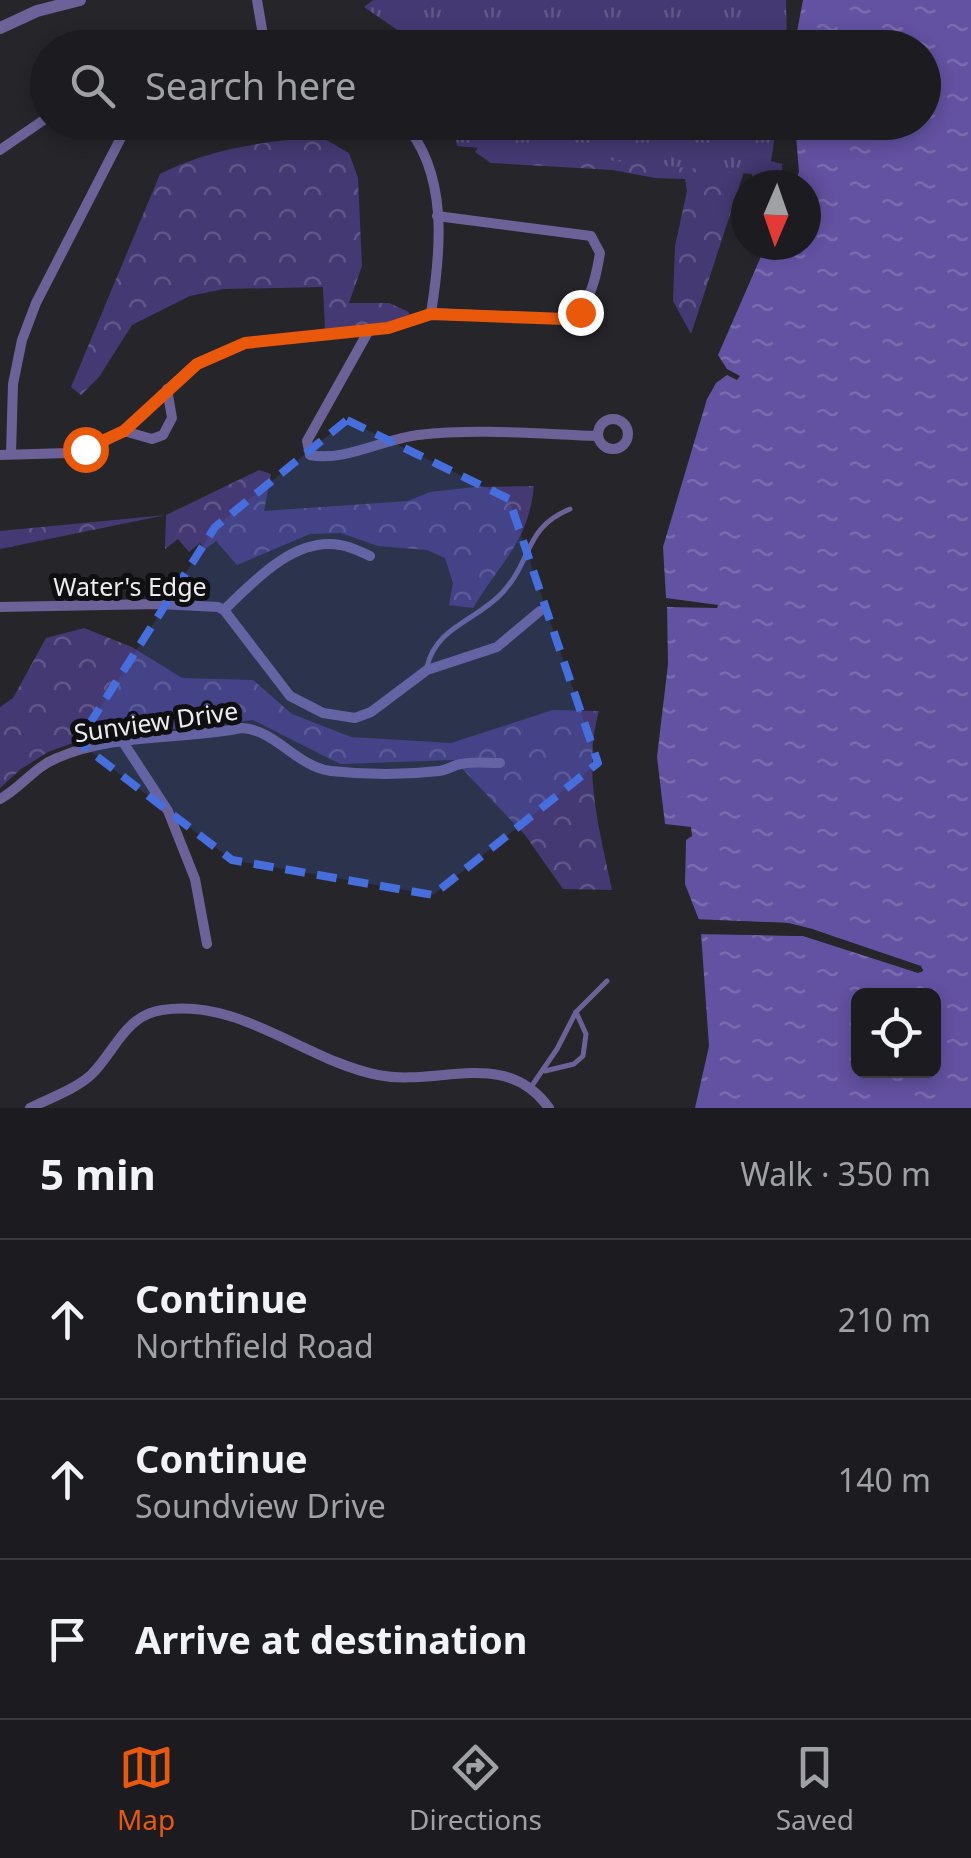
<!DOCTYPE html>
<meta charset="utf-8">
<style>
body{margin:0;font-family:"Noto Sans",sans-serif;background:#252529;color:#f1f3f6}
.controls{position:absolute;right:30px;bottom:30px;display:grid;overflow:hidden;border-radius:15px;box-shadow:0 5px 15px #0003}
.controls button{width:90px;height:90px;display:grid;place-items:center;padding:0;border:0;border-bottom:2px solid #3a3a3e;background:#1c1c20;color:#f1f3f6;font:50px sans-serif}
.compass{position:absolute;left:731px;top:170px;width:90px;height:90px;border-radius:50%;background:#1c1c20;box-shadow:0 5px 15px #0003;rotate:182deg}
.stop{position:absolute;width:30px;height:30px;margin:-22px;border:8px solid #ea580c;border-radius:50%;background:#fff}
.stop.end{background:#ea580c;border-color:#fff;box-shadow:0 2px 10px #0008}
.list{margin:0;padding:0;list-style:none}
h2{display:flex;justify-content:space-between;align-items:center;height:130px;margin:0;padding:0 40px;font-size:42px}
h2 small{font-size:32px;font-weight:400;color:#a0a1a5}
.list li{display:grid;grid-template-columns:65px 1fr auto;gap:30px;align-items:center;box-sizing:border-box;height:160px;padding:0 40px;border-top:2px solid #3a3a3e}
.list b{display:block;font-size:38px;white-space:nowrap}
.list p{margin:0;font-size:32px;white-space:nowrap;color:#a0a1a5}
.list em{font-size:32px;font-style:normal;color:#a0a1a5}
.icon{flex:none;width:55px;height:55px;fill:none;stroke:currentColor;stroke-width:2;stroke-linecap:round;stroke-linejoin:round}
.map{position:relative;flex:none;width:971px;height:1108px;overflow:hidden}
.search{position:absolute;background:#1c1c20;box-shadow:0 5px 15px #0003;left:30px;right:30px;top:30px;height:110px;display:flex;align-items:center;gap:25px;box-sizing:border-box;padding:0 35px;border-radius:55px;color:#a0a1a5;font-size:38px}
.sheet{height:610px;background:#1c1c20}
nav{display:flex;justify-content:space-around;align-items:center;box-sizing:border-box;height:140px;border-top:2px solid #3a3a3e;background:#1c1c20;font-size:28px;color:#a0a1a5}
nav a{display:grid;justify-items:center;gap:5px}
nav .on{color:#ea580c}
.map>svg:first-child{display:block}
.forest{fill:url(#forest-crowns)}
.park{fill:url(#park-tufts)}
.water{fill:url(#water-ripples);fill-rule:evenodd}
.pier{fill:#26252a}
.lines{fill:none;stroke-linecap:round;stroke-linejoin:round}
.service{stroke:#6c6298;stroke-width:5}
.minor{stroke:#6c6298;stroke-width:10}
.tertiary{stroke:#6c6298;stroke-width:12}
.route{stroke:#ea580c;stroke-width:12}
.marked{fill:#466edd;fill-opacity:0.2;stroke:#466edd;stroke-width:8;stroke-dasharray:20 12;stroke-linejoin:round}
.labels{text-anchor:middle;stroke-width:10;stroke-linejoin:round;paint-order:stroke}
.street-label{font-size:25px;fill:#ececef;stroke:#0f0f11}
</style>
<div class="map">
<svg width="971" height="1108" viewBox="0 0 971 1108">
<defs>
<pattern id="forest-crowns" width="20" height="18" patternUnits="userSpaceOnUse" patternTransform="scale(2.5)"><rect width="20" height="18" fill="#453973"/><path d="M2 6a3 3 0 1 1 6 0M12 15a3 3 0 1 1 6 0" fill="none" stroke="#605687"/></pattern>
<pattern id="park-tufts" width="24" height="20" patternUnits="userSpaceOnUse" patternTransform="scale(2.5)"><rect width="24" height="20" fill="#453973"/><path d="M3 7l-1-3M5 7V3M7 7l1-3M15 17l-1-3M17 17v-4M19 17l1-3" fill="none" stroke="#605687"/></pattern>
<pattern id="water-ripples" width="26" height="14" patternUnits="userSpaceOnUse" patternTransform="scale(2.5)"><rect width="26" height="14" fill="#6351a1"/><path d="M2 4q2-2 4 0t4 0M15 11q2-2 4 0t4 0" fill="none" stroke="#7a6aae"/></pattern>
</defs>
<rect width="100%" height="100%" fill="#26252a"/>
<g class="forest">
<path d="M623,122L760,123L691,334L673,301L675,246L687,191L685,179L655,178L612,170L491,163L475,152L485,137Z"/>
<path d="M321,137L349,153L358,178L362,266L349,303H389L409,312L410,318L399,323L325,331L323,287L224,289L190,296L132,325L99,377L81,395L71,387L160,174C209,149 265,141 321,137Z"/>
<path d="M259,470L271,474L264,511L408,501L430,492L475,487L534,486C528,543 501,561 473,608L449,605L453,583L445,558L427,550L378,546L341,533L310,534L237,565L216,541L205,549L200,543L189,552L178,539L165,549L166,515L0,549V531L166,515Z"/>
<path d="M84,628L132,647L182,678L253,680L292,714L351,737L451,743L553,710L599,711C582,771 600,831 612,890L563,889L525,835L454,760L340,764L253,720L84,739L48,752L21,769L0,788V707L13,698L46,638Z"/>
</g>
<g class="park">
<path d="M373,0H786L787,47H422L364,7Z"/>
<path d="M454,123H777L771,161L782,164L783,180L780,185H753L752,174L457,146Z"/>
</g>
<path class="water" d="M803,0H971V1108H695L709,1046L701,933L804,936L922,972L923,969L812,929L788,923L699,920L685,884L686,840L692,836L691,827L665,824L657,757L668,664L667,607L717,608L718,605L666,598L663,547L707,399L716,383L727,375L737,380L740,376L727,369L718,355L766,245H806V185H794L799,172L795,123L924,122V48L794,47ZM858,996H934V1070H858Z"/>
<path class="pier" d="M693,919L788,923L812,929L921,966L923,971L918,973L803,936L696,934L701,928L796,931L698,925Z"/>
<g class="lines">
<g class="service">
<path d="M427,667C436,626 477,621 503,592C533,559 524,528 570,509"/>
<path d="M545,1071L574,1064L583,1056L586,1034L576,1012"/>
<path d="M531,1087L557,1049L576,1012L607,981"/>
</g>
<g class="minor">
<path d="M257,0L263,35L284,48"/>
<path d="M403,122C449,173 441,251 431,313"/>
<path d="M0,150L48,117"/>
<path d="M368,332L307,441L310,455C344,462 384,439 418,435C477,428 539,434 598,436"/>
<circle cx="613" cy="434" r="15"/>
<path d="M124,431L152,439L163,435L172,418L167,389"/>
<path d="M11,454L13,384L22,340L36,303L129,122"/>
<path d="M0,455L68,453L99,444L124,431L197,364L245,343L389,328L431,313L565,319C590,309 596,278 600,253L591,236L437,216"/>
<path d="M0,607L159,604L218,607L224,610L290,696L323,713L355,718L371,712L427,670L497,647L540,611"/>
<path d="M224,610C254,581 294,537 340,545C350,546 361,552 370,556"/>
<path d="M123,742L168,811L195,879L207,944"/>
<path d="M0,799C21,788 34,767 57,758C114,733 182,740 242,728C276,730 297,767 331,771C367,775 404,775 439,771C448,770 453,765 461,764C474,761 487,763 500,763"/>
<path d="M30,1108C50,1098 74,1090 91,1075C114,1053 125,1015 162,1010C241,998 304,1060 378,1075C439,1087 505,1047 549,1108"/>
</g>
<path class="tertiary" d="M0,28L37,11L80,0"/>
</g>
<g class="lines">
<path class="route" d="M85,449L124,431L197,364L245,343L388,328L431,314L565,319L580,312"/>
</g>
<path class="marked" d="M347,420L509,499L598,763L433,895L232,860L78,742L215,527Z"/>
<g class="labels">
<g class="street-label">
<text x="130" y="596">Water's Edge</text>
<text transform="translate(156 722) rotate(-8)" y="9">Sunview Drive</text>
</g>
</g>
</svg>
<div class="controls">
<button><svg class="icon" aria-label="locate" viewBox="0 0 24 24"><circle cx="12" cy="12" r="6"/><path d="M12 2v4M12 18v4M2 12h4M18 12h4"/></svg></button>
</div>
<svg class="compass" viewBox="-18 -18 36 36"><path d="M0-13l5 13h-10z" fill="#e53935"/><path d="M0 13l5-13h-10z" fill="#a0a1a5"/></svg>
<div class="stop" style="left:85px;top:449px"></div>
<div class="stop end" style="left:580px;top:312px"></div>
<div class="search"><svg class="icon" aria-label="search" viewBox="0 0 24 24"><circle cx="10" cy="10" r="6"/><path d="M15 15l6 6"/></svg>Search here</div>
</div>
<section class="sheet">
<h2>5 min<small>Walk · 350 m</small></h2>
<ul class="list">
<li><svg class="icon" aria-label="ahead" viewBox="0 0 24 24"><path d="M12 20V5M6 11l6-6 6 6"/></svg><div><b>Continue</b><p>Northfield Road</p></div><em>210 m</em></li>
<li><svg class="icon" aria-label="ahead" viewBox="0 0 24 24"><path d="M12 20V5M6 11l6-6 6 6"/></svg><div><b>Continue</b><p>Soundview Drive</p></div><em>140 m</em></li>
<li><svg class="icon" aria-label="arrive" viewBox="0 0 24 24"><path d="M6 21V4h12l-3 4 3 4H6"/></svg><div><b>Arrive at destination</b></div></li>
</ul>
</section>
<nav>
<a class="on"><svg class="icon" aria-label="map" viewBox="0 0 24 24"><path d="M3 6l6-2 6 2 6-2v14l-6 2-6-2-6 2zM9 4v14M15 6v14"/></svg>Map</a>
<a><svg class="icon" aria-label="directions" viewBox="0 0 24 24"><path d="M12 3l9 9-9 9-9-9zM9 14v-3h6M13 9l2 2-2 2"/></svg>Directions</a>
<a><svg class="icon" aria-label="saved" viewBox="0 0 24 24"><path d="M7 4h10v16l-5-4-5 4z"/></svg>Saved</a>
</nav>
